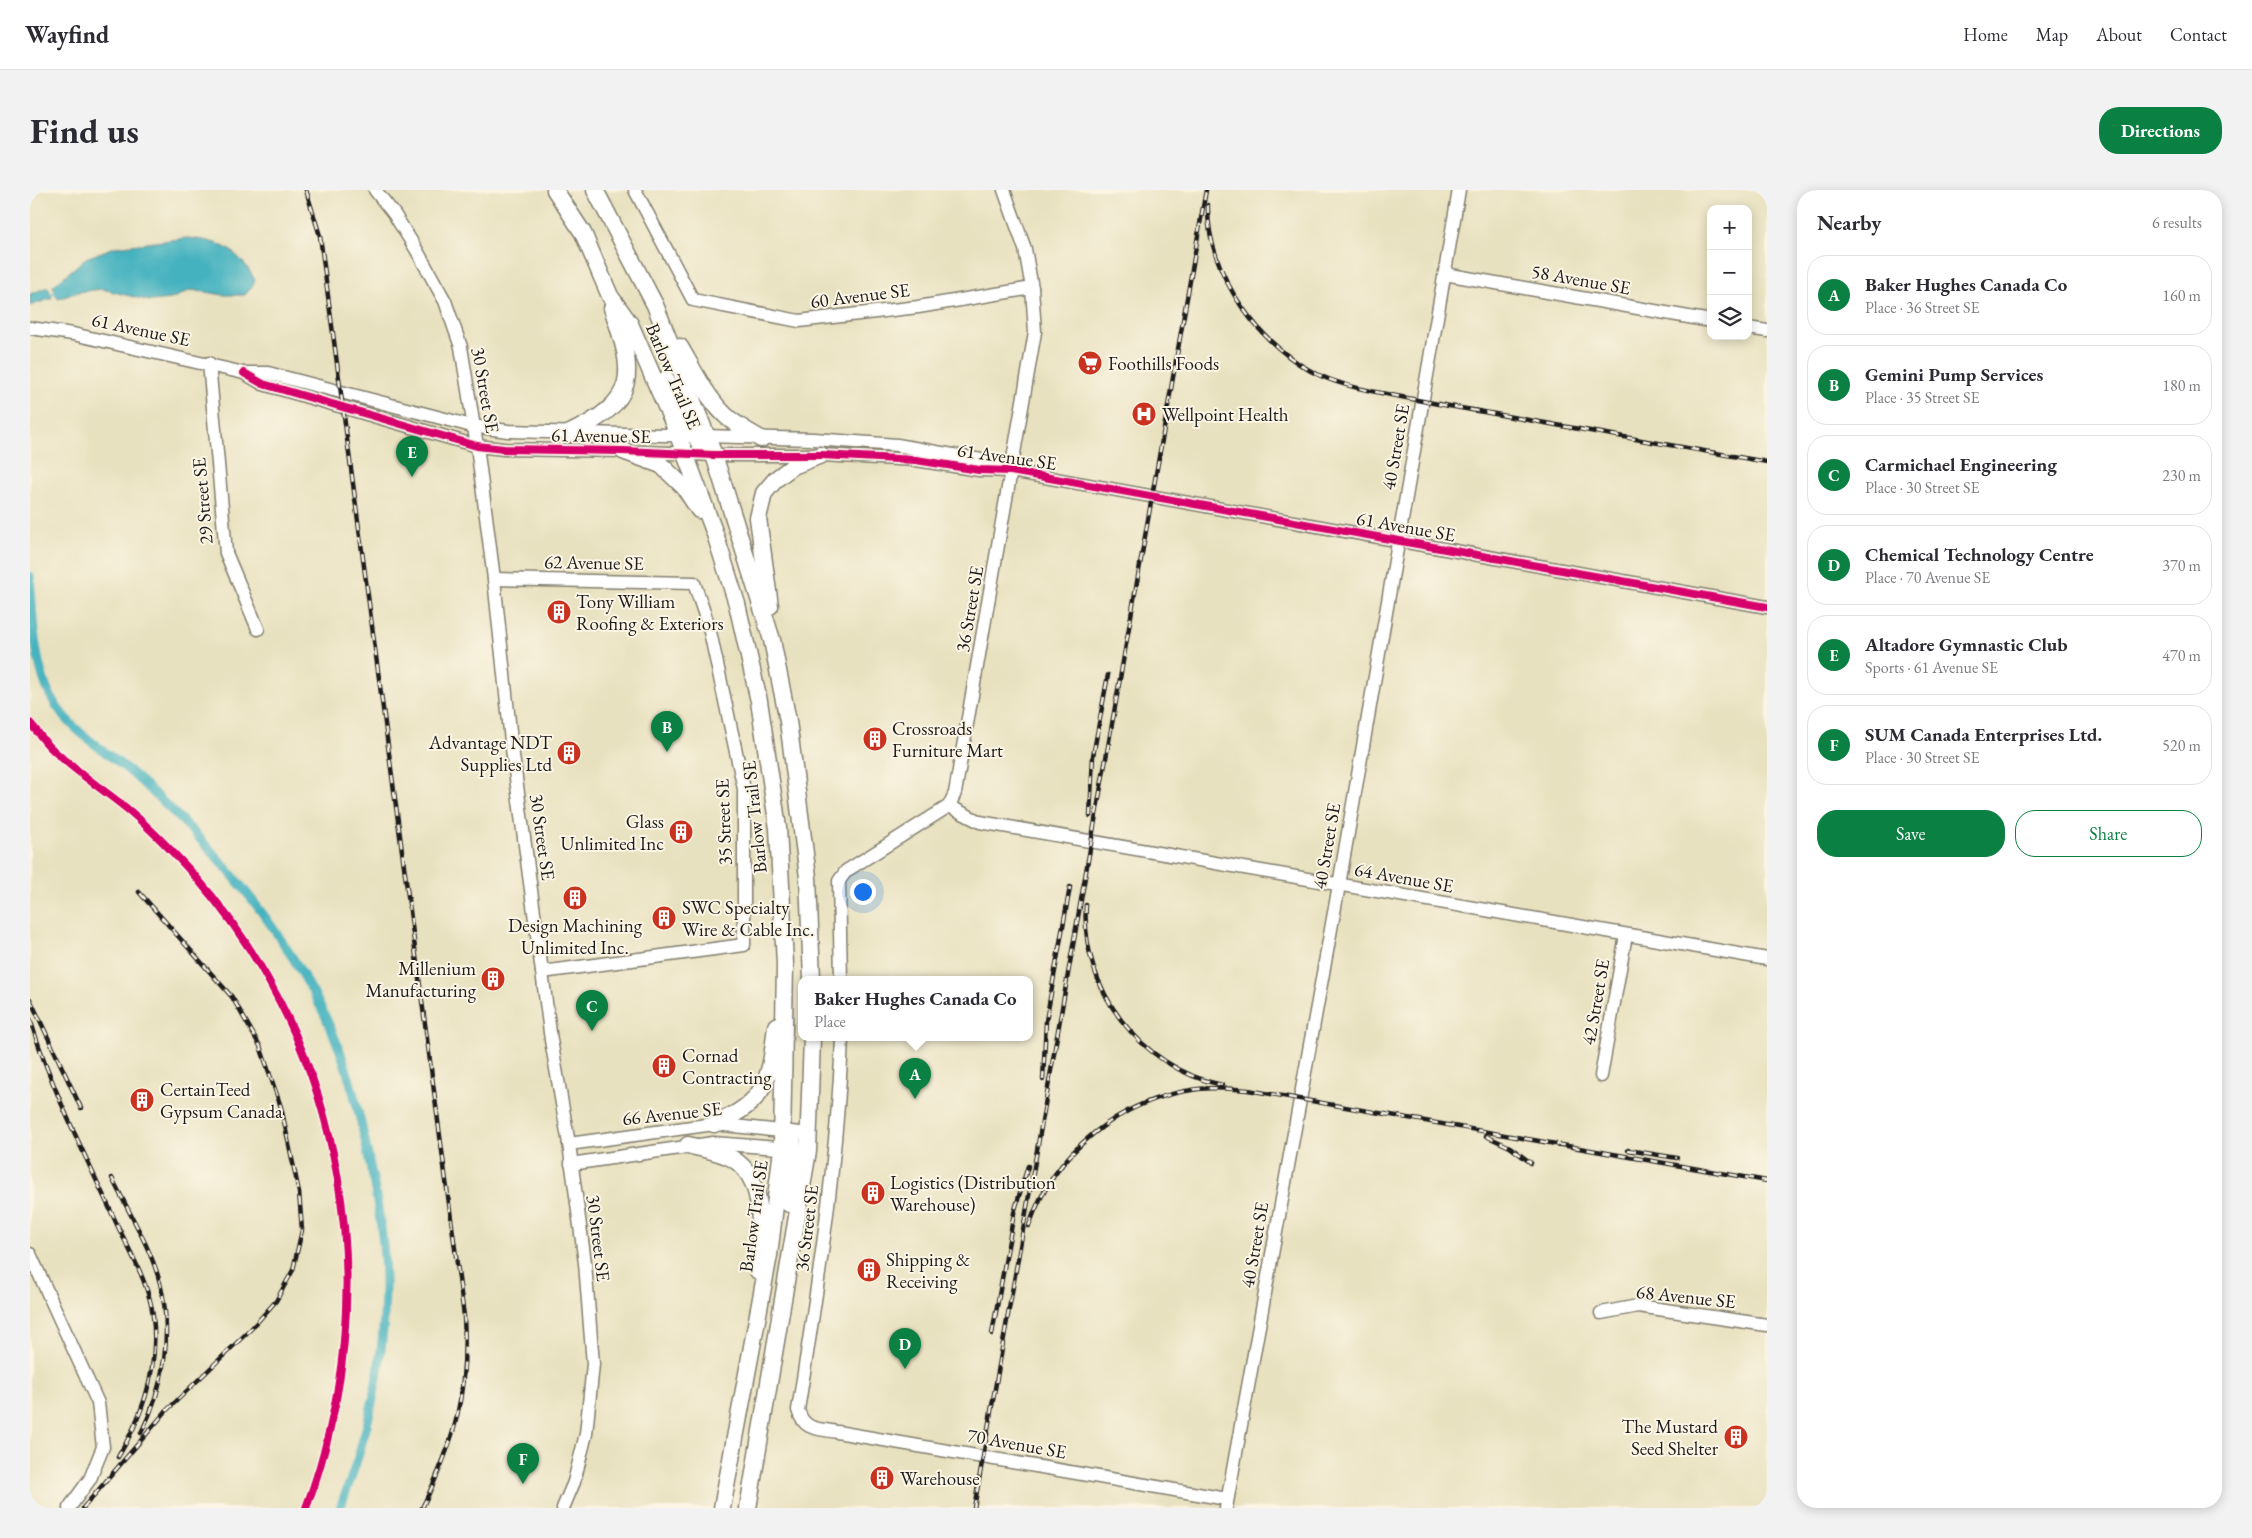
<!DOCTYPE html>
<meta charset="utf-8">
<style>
body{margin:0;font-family:"EB Garamond",serif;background:#f2f2f3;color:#2b2b33}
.controls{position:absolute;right:15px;top:15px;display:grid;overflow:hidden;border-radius:10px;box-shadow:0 2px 12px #0003}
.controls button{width:45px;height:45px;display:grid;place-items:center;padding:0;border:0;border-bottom:1px solid #e1e1e2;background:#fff;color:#2b2b33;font:25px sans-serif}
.you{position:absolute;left:832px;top:701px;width:18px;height:18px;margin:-12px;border:4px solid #fff;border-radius:50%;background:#1a73e8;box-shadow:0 0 0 8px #1a73e833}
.badge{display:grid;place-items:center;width:32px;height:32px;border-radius:50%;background:#0b8043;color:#fff;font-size:16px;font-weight:700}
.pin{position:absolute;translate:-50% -41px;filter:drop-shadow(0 1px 2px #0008)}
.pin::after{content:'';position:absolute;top:26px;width:18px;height:15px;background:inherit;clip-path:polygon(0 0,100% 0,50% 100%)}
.popup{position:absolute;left:768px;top:786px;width:235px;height:65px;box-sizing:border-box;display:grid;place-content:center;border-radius:10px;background:#fff;filter:drop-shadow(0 1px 4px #0005);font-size:16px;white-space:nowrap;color:#7c7c81}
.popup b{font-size:19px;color:#2b2b33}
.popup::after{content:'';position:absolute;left:50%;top:100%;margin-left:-10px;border:10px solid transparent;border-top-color:#fff}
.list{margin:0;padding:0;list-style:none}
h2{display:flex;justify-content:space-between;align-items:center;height:65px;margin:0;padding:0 20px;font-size:21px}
h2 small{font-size:16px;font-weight:400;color:#7c7c81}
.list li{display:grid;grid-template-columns:32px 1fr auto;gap:15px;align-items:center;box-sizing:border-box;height:80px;margin:0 10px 10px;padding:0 10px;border:1px solid #e1e1e2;border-radius:20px}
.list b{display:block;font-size:19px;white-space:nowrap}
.list p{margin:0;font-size:16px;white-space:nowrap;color:#7c7c81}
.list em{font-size:16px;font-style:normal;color:#7c7c81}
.actions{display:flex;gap:10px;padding:15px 20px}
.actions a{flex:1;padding:11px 0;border:1px solid #0b8043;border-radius:20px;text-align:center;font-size:18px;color:#0b8043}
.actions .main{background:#0b8043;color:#fff}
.icon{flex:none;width:28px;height:28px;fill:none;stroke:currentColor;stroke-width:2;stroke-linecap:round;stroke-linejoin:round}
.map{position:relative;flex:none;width:1737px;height:1318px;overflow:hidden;border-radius:20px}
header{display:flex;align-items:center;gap:30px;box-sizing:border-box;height:70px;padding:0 25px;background:#fff;border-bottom:1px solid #e1e1e2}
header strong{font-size:24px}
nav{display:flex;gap:28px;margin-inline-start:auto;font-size:18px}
.intro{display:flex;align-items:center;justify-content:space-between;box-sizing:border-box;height:120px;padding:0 30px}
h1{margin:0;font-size:35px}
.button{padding:12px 22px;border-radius:20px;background:#0b8043;color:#fff;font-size:18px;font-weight:700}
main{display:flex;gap:30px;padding:0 30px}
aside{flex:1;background:#fff;border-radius:20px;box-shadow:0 2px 12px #0003}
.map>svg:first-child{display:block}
.water{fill:#44b2bf;stroke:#30676e}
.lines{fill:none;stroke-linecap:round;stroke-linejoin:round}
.stream{stroke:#44b2bf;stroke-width:2.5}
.canal{stroke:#44b2bf;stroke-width:9}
.minor-casing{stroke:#827e6e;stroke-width:15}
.major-casing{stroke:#827e6e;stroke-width:19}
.minor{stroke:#fff;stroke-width:12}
.major{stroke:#fff;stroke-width:16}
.rail-casing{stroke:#1c1c1c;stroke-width:4.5}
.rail{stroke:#fcf5e5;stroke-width:2.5;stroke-dasharray:8;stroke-linecap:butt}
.cycleway-casing{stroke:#fcf5e5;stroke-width:11}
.cycleway{stroke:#d6006c;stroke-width:8}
.labels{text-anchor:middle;stroke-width:4;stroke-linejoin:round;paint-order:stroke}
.street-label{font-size:19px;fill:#1c1c1c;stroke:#fcf5e5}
.poi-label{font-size:19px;fill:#1c1c1c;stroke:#fcf5e5;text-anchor:start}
</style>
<header>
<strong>Wayfind</strong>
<nav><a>Home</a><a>Map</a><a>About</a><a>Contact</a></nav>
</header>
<div class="intro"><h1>Find us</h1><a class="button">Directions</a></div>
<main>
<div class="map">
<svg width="1737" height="1318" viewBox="0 0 1737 1318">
<rect width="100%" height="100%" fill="#fcf5e5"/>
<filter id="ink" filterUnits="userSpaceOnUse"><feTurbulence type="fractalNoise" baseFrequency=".02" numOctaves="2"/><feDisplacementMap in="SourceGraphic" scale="10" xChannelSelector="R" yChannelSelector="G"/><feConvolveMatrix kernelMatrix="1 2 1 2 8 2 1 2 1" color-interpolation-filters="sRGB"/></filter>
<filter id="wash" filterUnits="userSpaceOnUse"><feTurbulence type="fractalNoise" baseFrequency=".0096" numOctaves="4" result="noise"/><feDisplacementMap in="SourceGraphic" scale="20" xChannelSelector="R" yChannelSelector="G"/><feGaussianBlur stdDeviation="1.12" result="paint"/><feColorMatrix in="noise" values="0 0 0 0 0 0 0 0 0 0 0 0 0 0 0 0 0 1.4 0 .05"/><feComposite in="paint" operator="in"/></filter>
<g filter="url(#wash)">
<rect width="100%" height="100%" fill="#e8e1bf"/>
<g class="water">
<path d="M157,48C192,51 207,59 225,90L223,96L215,105H194L161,100L141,109L120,111L72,99L48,102L28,109L23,96L56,68L85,57Z"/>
<path d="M18,97L22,108L0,116V104Z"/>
</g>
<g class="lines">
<path class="stream" d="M17,105L26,103"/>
<path class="canal" d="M0,386C3,422 3,462 16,496C32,538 72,557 104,585C134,612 163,640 190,671C240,727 293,806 316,878C326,910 334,943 340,975C349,1017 356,1059 355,1101C354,1175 337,1250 310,1318"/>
</g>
</g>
<g filter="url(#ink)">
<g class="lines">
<defs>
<g id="minor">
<path d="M345,0L364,24L386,59L415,111L431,157L447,256L464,389L481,551L512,782L521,850L539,954L555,1073L563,1174L556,1244L544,1292L533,1318"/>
<path d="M605,0L663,110L769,131L888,117L1002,98"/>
<path d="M1415,84L1681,131"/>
<path d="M0,138L43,144L214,183H238L442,236L478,241L784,249L867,255L951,270L972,277"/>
<path d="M1718,138L1737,141"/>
<path d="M179,173L196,363L228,439"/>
<path d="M214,183L233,194L447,256L474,259L593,261L684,265H791L886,270L949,280L981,281L1737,417"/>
<path d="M464,389L664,393L679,437L714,599V755L512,782"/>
<path d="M919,616L950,632L1737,769"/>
<path d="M811,790L809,691L816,681L919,616L925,603L1005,142L1002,98L995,59L974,0"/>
<path d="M812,848C807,973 788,1096 768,1220C774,1241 788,1238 807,1242L1197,1309"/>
<path d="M1571,886L1596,745"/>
<path d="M539,954L684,934L780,944"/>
<path d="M541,974L683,953L761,959"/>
<path d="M0,1064L68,1213L73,1257L60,1289L39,1318"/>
<path d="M1571,1123L1608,1116L1737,1135"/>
<path d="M1196,1318L1309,695L1429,0"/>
</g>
<g id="major">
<path d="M525,0L553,43L580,106L600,134L645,237L685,344L707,414L729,511L748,638L755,774L752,959L739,1065L692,1318"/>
<path d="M565,0L625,115L684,265L742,450L758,531L778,687L782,790"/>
<path d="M650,157C663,179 676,207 695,225C705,235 719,242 731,249"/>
<path d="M636,189L673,260"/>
<path d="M538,244C610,210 605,185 582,118"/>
<path d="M593,261L631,275L654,297L669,320"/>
<path d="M740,416L728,328L734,303L746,289L763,276L791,265"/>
<path d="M684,934C737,912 740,890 746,836"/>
<path d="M753,940L762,950L764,965L759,1014"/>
<path d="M658,955C672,959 690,961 703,969C739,991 729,1047 728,1081"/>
<path d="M718,1318L778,961L782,848"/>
</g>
</defs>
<use href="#minor" class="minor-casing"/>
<use href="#major" class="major-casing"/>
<use href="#minor" class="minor"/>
<use href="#major" class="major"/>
<defs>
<g id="rail">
<path d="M276,0L290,46L434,1126C438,1203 426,1249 392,1318"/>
<path d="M1178,15C1176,83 1231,159 1291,186C1314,196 1337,200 1361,205C1392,211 1423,217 1454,222C1548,239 1643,256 1737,272"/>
<path d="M1060,626L1063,566L1078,485"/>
<path d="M1056,715C1050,798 1110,878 1192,895"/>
<path d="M0,809L51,918"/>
<path d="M0,829C21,898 54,963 84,1028C98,1059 119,1092 123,1126C129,1177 114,1224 88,1267"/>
<path d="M1013,890L1016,831L1040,697"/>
<path d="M1456,946L1480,957L1501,973"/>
<path d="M1598,960L1647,968"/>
<path d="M82,988C98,1021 121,1058 130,1093C143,1144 134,1197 111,1243"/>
<path d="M999,1036C1024,961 1091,909 1168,899C1185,897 1202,899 1218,900L1737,991"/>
<path d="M962,1144L984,1023L998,976"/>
<path d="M53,1318L137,1220L221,1139L246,1111L263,1080L272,1040L269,1002L251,917L230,856L202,807L109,702"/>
<path d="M944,1318L1176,0"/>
</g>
</defs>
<use href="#rail" class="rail-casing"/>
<use href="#rail" class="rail"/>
<defs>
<g id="cycleway">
<path d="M214,183L233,194L447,256L474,259L593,261L684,265H791L886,270L949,280L981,281L1737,417"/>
<path d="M0,533C7,541 13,550 20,557C45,582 75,600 101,622C124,642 145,664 165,686C317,860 356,1103 276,1318"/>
</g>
</defs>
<use href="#cycleway" class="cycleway-casing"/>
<use href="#cycleway" class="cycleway"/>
</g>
</g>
<defs>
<symbol id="supermarket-disc" viewBox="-11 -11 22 22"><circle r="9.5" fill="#c8321e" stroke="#fcf5e5"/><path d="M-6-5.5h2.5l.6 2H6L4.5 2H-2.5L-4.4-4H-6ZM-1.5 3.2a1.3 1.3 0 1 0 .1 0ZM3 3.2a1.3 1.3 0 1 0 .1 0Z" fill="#fff"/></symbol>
<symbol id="hospital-disc" viewBox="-11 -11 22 22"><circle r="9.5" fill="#c8321e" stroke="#fcf5e5"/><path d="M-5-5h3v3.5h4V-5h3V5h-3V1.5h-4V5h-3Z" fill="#fff"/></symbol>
<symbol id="building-disc" viewBox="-11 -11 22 22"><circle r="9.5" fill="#c8321e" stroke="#fcf5e5"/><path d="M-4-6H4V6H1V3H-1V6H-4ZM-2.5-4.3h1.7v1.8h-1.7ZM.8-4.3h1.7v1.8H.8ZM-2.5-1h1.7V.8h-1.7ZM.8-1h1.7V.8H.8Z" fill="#fff"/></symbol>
</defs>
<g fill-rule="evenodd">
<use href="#supermarket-disc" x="1046" y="159" width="28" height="28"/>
<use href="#hospital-disc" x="1100" y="210" width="28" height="28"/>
<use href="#building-disc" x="515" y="408" width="28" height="28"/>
<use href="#building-disc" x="831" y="535" width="28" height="28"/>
<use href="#building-disc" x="525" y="549" width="28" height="28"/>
<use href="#building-disc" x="637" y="628" width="28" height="28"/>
<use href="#building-disc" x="531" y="694" width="28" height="28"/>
<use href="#building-disc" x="620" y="714" width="28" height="28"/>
<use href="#building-disc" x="449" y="775" width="28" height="28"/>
<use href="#building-disc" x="620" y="862" width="28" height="28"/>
<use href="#building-disc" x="98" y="896" width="28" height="28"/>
<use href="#building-disc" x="829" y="989" width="28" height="28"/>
<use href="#building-disc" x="825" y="1066" width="28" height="28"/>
<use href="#building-disc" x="1692" y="1233" width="28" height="28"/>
<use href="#building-disc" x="838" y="1274" width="28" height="28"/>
</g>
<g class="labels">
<g class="street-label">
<text transform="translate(1551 89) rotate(10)" y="7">58 Avenue SE</text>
<text transform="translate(830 105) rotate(-7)" y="7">60 Avenue SE</text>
<text transform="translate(111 139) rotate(12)" y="7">61 Avenue SE</text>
<text transform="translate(644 186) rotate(67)" y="7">Barlow Trail SE</text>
<text transform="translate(456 200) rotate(80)" y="7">30 Street SE</text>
<text transform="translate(571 245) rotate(1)" y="7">61 Avenue SE</text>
<text transform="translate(1365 257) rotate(-80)" y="7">40 Street SE</text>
<text transform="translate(977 266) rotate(8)" y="7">61 Avenue SE</text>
<text transform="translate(172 311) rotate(-95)" y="7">29 Street SE</text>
<text transform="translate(1376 336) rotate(10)" y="7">61 Avenue SE</text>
<text transform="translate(564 372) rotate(1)" y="7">62 Avenue SE</text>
<text transform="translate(939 419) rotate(-80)" y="7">36 Street SE</text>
<text transform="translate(724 627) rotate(-96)" y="7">Barlow Trail SE</text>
<text transform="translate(693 632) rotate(-92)" y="7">35 Street SE</text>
<text transform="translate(513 647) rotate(82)" y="7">30 Street SE</text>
<text transform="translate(1296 656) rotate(-80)" y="7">40 Street SE</text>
<text transform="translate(1374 687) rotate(10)" y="7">64 Avenue SE</text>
<text transform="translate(1565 812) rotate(-80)" y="7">42 Street SE</text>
<text transform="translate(642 923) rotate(-6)" y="7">66 Avenue SE</text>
<text transform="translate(723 1026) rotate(-82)" y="7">Barlow Trail SE</text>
<text transform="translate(776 1038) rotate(-83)" y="7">36 Street SE</text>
<text transform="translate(569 1048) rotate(83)" y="7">30 Street SE</text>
<text transform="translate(1224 1055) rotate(-80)" y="7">40 Street SE</text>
<text transform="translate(1656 1106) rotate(6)" y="7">68 Avenue SE</text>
<text transform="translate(987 1253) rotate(10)" y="7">70 Avenue SE</text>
</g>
<g class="poi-label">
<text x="1078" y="180">Foothills Foods</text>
<text x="1132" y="231">Wellpoint Health</text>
<text x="546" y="418">Tony William<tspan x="546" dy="22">Roofing &amp; Exteriors</tspan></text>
<text x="862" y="545">Crossroads<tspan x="862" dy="22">Furniture Mart</tspan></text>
<text x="522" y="559" text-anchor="end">Advantage NDT<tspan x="522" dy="22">Supplies Ltd</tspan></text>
<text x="634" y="638" text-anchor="end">Glass<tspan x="634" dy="22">Unlimited Inc</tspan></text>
<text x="652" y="724">SWC Specialty<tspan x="652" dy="22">Wire &amp; Cable Inc.</tspan></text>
<text x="545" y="742" text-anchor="middle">Design Machining<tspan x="545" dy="22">Unlimited Inc.</tspan></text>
<text x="446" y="785" text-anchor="end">Millenium<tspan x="446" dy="22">Manufacturing</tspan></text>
<text x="652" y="872">Cornad<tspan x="652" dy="22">Contracting</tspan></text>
<text x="130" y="906">CertainTeed<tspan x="130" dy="22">Gypsum Canada</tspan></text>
<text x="860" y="999">Logistics (Distribution<tspan x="860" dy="22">Warehouse)</tspan></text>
<text x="856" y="1076">Shipping &amp;<tspan x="856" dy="22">Receiving</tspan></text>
<text x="1688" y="1243" text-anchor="end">The Mustard<tspan x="1688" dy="22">Seed Shelter</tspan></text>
<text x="870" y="1295">Warehouse</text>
</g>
</g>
</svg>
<div class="controls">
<button>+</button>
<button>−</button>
<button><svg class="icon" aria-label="layers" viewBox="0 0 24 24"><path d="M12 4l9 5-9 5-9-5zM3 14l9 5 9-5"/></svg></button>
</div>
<div class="you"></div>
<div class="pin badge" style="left:885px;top:909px">A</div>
<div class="popup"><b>Baker Hughes Canada Co</b>Place</div>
<div class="pin badge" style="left:637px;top:562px">B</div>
<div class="pin badge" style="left:562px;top:841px">C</div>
<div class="pin badge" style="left:875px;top:1179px">D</div>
<div class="pin badge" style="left:382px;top:287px">E</div>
<div class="pin badge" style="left:493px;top:1294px">F</div>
</div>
<aside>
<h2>Nearby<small>6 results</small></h2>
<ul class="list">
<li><span class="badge">A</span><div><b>Baker Hughes Canada Co</b><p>Place · 36 Street SE</p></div><em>160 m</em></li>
<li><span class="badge">B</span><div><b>Gemini Pump Services</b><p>Place · 35 Street SE</p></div><em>180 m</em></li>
<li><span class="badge">C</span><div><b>Carmichael Engineering</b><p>Place · 30 Street SE</p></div><em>230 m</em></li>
<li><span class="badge">D</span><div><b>Chemical Technology Centre</b><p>Place · 70 Avenue SE</p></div><em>370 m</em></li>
<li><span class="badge">E</span><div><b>Altadore Gymnastic Club</b><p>Sports · 61 Avenue SE</p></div><em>470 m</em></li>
<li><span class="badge">F</span><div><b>SUM Canada Enterprises Ltd.</b><p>Place · 30 Street SE</p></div><em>520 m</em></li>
</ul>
<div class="actions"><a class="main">Save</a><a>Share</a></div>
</aside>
</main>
